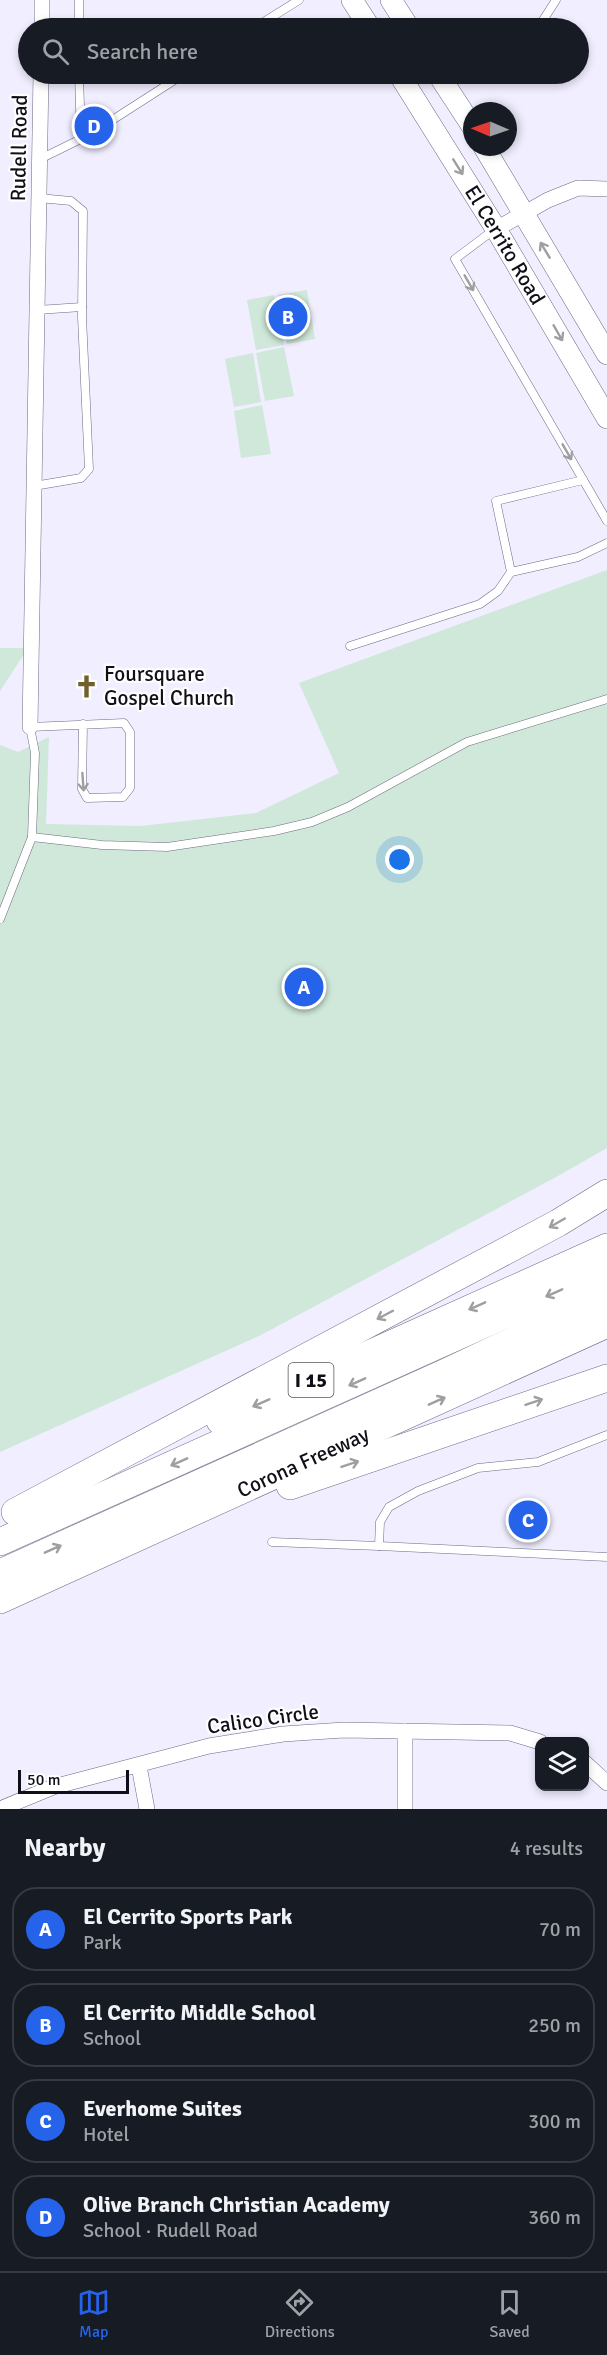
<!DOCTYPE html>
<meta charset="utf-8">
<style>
body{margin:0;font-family:Signika,sans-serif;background:#20242c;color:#f1f3f6}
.controls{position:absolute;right:18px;bottom:18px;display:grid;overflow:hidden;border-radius:12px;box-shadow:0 3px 9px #0003}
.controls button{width:54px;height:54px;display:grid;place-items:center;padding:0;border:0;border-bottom:2px solid #363941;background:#171b24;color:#f1f3f6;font:30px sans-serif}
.compass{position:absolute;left:463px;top:102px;width:54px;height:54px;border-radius:50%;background:#171b24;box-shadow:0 3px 9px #0003;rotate:272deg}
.scale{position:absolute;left:18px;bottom:15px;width:111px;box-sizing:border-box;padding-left:6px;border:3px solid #100e17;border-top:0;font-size:16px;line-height:21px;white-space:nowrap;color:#100e17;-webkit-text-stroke:4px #fefefe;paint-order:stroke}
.you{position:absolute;left:400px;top:860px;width:21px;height:21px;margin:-15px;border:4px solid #fff;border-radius:50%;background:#1a73e8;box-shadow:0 0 0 9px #1a73e833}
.badge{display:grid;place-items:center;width:39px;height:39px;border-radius:50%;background:#2563eb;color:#fff;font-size:20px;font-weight:700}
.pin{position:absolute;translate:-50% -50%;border:3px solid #fff;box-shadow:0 2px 6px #0006}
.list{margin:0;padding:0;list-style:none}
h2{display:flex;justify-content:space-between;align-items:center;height:78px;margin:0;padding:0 24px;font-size:26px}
h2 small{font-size:20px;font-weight:400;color:#9ea1a6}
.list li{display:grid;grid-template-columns:39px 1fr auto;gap:18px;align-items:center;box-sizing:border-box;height:84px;margin:0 12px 12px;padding:0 12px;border:2px solid #363941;border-radius:24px}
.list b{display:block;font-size:22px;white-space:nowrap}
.list p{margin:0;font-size:20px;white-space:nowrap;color:#9ea1a6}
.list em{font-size:20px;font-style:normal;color:#9ea1a6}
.icon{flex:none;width:33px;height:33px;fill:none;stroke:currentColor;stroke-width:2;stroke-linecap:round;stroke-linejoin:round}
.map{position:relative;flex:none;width:607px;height:1809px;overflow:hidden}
.search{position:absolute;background:#171b24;box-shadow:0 3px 9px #0003;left:18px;right:18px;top:18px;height:66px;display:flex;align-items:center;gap:15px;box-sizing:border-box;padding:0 21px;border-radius:33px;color:#9ea1a6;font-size:22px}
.sheet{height:462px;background:#171b24}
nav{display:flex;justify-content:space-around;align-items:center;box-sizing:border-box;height:84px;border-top:2px solid #363941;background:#171b24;font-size:16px;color:#9ea1a6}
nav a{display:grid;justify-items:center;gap:3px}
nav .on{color:#2563eb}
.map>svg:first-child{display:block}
.green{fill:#cfe8d9}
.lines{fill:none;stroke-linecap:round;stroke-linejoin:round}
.lane-casing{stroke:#6d6a82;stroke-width:9}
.street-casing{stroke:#6d6a82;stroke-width:16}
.secondary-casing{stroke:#6d6a82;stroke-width:22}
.highway-casing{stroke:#6d6a82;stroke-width:28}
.lane{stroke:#fff;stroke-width:8}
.street{stroke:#fff;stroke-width:15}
.secondary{stroke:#fff;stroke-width:21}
.highway{stroke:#fff;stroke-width:27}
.oneway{stroke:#9f9fa2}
.labels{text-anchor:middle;stroke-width:4.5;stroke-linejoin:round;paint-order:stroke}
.shield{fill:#fefefe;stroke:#57565c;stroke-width:1.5}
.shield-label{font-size:20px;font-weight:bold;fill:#100e17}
.street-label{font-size:21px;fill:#100e17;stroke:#fefefe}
.poi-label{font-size:21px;fill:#100e17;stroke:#fefefe;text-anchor:start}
</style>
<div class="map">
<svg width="607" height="1809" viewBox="0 0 607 1809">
<rect width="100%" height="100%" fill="#f0eeff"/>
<g class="green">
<path d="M307,290L315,339L287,344L278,295Z"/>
<path d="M274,295L284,345L256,350L247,300Z"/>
<path d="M284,347L294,396L265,401L256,353Z"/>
<path d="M253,353L261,402L234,407L225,359Z"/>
<path d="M262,405L271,454L241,458L234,411Z"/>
<path d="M607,570V1148L558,1176L261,1335L0,1452V745L18,752L49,737L46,824L141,826L256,813L339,773L299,683Z"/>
<path d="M0,648H28L0,691Z"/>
</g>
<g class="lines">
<defs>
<g id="lane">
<path d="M79,28V0"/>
<path d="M254,28L299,0"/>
<path d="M538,28L556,0"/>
<path d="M79,74L81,139"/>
<path d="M40,159L89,135L184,74"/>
<path d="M495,229L455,259L607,521"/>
<path d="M37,310L82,307"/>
<path d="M583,480L496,501L511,572L578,557L607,543"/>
<path d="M34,486L81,478L89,469L82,317L83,211L71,201L39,198"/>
<path d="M350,646L480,604L498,591L511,572"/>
<path d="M83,724L82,789L87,798L123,797L130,788V732L124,723L30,727L35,753L32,837L102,845L167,847L274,831L312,822L348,807L467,742L607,699"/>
<path d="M0,919L32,837"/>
<path d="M607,1435L538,1462L478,1468L418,1491L389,1507L380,1522L379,1546L607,1557"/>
<path d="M272,1542L379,1546"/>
</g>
<g id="street">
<path d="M42,28V0"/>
<path d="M496,229L548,200L578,188L607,189"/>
<path d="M30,727L41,74"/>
<path d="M405,1731V1809"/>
<path d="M584,1762L607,1783"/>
<path d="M139,1766L147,1809"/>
<path d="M0,1809L53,1787L209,1746L283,1734L344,1730L510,1733L540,1742"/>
</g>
<g id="secondary">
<path d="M352,0L370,28"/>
<path d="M391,0L409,28"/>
<path id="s1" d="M399,74L496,229L607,418"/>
<path d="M438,74L472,126"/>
<path d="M484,147L607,354"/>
</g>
<g id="highway">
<path d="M220,1421L607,1247"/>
<path d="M290,1486L607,1378"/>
<path d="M15,1512L558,1223L607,1193"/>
<path d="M0,1542L607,1269"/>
<path d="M0,1573L444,1373L607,1296"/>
<path id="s2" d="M0,1600L607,1324"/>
</g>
</defs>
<use href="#lane" class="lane-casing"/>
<use href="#street" class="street-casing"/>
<use href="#secondary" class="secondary-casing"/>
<use href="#highway" class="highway-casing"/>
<use href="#lane" class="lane"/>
<use href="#street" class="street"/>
<use href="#secondary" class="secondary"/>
<use href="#highway" class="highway"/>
</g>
<defs><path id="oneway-shaft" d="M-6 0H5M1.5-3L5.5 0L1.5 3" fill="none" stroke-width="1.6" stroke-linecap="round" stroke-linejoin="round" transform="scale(1.5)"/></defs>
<g class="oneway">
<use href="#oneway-shaft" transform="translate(458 167) rotate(58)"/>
<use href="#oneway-shaft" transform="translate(545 250) rotate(-121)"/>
<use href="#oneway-shaft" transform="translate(469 283) rotate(60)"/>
<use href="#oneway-shaft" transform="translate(558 333) rotate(60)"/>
<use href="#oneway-shaft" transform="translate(567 452) rotate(60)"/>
<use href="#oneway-shaft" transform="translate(83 782) rotate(86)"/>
<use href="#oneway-shaft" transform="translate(557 1223) rotate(150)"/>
<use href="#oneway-shaft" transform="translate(554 1293) rotate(156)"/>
<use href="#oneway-shaft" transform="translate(477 1306) rotate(156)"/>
<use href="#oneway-shaft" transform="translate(385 1315) rotate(152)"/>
<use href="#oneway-shaft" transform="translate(357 1382) rotate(156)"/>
<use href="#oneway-shaft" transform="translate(437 1401) rotate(-24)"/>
<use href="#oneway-shaft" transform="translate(534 1402) rotate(-19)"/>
<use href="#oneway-shaft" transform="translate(261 1403) rotate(156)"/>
<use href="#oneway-shaft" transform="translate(179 1462) rotate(156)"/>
<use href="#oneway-shaft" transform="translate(350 1464) rotate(-18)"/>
<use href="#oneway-shaft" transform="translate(53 1549) rotate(-24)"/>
</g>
<defs>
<symbol id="church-bare" viewBox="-9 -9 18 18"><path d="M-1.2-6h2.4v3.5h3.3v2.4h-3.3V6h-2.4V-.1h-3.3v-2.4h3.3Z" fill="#715f2d" stroke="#fefefe" stroke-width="2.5" paint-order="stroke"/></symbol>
</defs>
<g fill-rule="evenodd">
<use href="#church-bare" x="70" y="670" width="33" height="33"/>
</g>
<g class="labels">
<rect class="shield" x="288.5" y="1363" width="45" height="34" rx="4.5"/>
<g class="shield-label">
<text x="311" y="1387">I 15</text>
</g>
<g class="street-label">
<text transform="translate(19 148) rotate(-89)" y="7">Rudell Road</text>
<text dy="7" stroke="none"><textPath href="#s1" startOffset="201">El Cerrito Road</textPath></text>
<text dy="7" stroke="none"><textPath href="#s2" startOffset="333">Corona Freeway</textPath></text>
<text transform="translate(263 1719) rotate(-8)" y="7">Calico Circle</text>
</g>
<g class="poi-label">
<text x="104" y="681">Foursquare<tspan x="104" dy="24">Gospel Church</tspan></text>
</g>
</g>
</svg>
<div class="controls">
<button><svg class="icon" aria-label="layers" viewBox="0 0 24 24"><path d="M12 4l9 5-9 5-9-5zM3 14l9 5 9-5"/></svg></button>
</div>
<svg class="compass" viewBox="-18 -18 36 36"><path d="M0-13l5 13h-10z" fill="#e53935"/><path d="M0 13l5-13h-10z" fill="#9ea1a6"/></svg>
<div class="scale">50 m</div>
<div class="you"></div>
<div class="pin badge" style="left:304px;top:987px">A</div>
<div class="pin badge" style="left:288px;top:317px">B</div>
<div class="pin badge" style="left:528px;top:1520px">C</div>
<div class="pin badge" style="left:94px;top:126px">D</div>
<div class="search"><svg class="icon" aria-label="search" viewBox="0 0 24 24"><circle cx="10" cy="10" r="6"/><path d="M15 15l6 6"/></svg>Search here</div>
</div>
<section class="sheet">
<h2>Nearby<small>4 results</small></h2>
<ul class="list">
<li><span class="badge">A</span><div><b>El Cerrito Sports Park</b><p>Park</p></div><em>70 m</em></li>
<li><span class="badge">B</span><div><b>El Cerrito Middle School</b><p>School</p></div><em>250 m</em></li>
<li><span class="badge">C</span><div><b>Everhome Suites</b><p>Hotel</p></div><em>300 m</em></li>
<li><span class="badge">D</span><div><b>Olive Branch Christian Academy</b><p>School · Rudell Road</p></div><em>360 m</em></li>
</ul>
</section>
<nav>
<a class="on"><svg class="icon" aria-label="map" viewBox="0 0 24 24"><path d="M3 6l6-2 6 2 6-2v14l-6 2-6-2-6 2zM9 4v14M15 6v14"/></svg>Map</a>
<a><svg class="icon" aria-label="directions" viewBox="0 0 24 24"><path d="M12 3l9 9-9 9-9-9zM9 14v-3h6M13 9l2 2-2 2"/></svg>Directions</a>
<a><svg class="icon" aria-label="saved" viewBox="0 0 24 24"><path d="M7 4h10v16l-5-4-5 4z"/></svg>Saved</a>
</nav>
